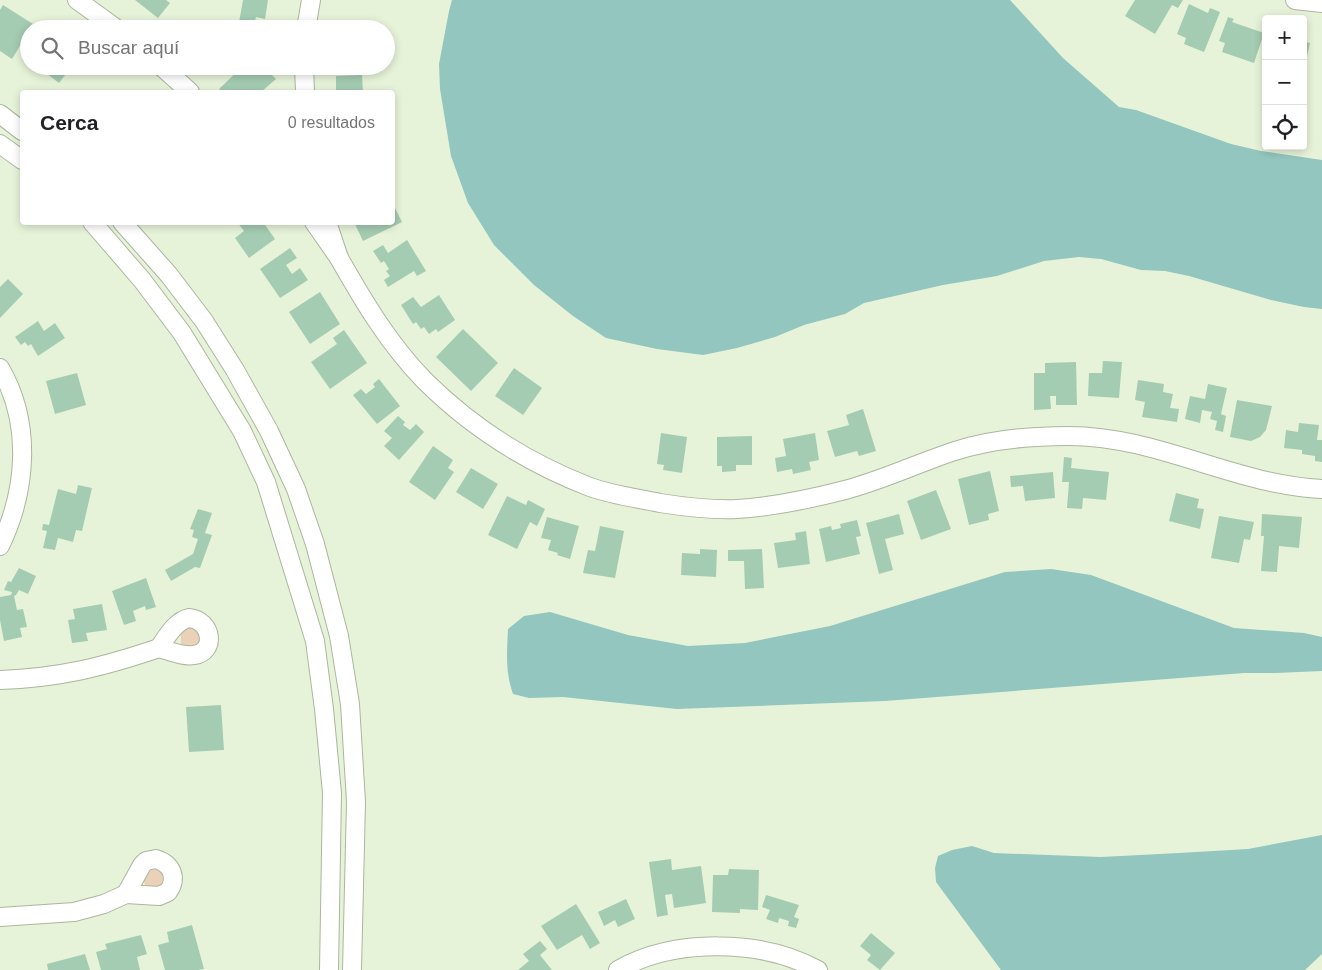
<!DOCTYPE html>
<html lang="es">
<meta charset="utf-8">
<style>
body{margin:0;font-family:Arial,sans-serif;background:#f6f6f6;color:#202124}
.controls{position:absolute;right:15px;top:15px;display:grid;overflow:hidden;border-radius:5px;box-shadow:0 2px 8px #0003}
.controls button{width:45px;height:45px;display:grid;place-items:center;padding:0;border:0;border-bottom:1px solid #e0e0e0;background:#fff;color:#202124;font:25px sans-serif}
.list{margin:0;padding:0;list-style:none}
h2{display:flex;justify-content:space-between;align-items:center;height:65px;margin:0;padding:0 20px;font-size:21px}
h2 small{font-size:16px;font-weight:400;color:#757577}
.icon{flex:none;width:28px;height:28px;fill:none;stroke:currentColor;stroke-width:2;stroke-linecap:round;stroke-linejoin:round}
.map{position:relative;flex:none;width:1322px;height:970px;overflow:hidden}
.search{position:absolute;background:#fff;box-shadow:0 2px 8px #0003;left:20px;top:20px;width:375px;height:55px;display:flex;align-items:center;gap:12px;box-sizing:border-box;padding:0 18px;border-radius:28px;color:#757577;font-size:19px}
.panel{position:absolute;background:#fff;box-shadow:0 2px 8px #0003;left:20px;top:90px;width:375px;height:135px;border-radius:5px}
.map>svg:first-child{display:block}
.green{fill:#ead1b7}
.water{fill:#92c6bf}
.building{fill:#a4ccb2}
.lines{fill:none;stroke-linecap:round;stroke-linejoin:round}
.minor-casing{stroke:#abb69e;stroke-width:20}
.minor{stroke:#fff;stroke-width:18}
</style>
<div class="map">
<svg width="1322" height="970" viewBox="0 0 1322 970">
<rect width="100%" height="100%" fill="#e7f3d9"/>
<g class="green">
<path d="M188,627H198L205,643L188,650L181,644V634Z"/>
<path d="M154,867L163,869L166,888L148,889C140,880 144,872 154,867Z"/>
</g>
<g class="water">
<path d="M452,0H1010L1063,58L1119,107L1136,110L1231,144L1261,151L1322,160V309L1304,307L1271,300L1189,276L1165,271L1141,270L1101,259L1079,257L1044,261L997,276L943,285L864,303L845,314L804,325L775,337L737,348L703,355L657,349L606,338L573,316L534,285L494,245L468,203L451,156L440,89L439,64L449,11Z"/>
<path d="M1051,569L1091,575L1234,628L1304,633L1322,637V671L1276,673H1244L885,701L677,709L563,697L529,698L513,694C505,672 507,652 508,629L524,616L550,612L628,635L688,646L745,643L830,626L1005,572Z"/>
<path d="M1322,835V954L1305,970H1001L936,882L935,868L938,856L952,850L972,846L994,853L1101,857L1179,853L1248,849Z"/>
</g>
<g class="building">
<path d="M135,0H166L170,3L158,18Z"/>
<path d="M243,0H268L265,19L256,17L254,25L239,22Z"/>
<path d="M1135,0H1183L1178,8L1172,5L1155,34L1125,16Z"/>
<path d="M1189,4L1208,13L1210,8L1220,12L1204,52L1184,44L1186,38L1177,34Z"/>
<path d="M3,5L33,24L29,29V31L12,59L0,51V10Z"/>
<path d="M1228,17L1234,19L1232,22L1264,33L1254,63L1222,52L1225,43L1219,41Z"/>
<path d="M1303,41L1310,43L1304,70H1303Z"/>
<path d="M37,66H72L59,83Z"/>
<path d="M243,66H279L280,67L272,75L276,79L261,92H222L219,89Z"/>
<path d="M362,75L363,92H336V76Z"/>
<path d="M392,202L402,222L363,241L354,222H392Z"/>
<path d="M237,222H263L275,239L249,258L235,238L244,231Z"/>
<path d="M407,240L426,271L417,276L414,271L388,287L384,280L390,276L386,271L389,269L384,261L381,263L373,251L383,245L388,253Z"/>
<path d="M290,248L297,258L286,265L292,274L300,268L308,280L280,298L260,269Z"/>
<path d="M8,279L23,294L0,318V287Z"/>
<path d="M320,292L340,324L310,344L289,312Z"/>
<path d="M439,295L455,320L438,332L436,329L429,334L424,327L421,329L416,322L413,324L401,305L413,297L421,307Z"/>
<path d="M38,321L44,331L55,323L65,338L38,356L31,344L28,346L25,342L21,345L15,337Z"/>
<path d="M463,329L498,363L471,391L436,357Z"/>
<path d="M344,330L367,363L330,389L311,362L337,344L333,338Z"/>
<path d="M1103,361L1122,362L1119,398L1088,396L1089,373H1102Z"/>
<path d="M1076,362L1077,405H1056V396H1050L1051,409L1034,410V373H1045V363Z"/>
<path d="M514,368L542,388L523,415L495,396Z"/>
<path d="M77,373L86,405L55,414L46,381Z"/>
<path d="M379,379L400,406L377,424L353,395L361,389L366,394L375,387L373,384Z"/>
<path d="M1138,380L1164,384L1163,392L1173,394L1170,408L1179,409L1177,422L1142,417L1145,402L1135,400Z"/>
<path d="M1208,384L1227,388L1221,414L1226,416L1223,432L1215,430L1217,421L1210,419L1212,412L1202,410L1200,423L1185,419L1190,396L1205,399Z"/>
<path d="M1237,400L1272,406L1266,430L1260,437L1251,441L1230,437Z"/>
<path d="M863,409L876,451L859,456L857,451L835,457L827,431L849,425L846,415Z"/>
<path d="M398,416L405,422L403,425L410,430L416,424L424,432L399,460L384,446L392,438L384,431Z"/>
<path d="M1299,423L1319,425L1317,440H1322V462L1315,461V456L1302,454V450L1284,448L1286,430L1298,432Z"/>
<path d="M661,433L687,437L682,473L663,470L664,465L657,464Z"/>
<path d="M815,433L819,460L809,462L811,470L793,474L792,469L777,472L775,458L786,456L783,439Z"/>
<path d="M752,436V465H736V471L722,472V466H717V437Z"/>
<path d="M433,446L453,460L448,468L454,472L435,500L409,482Z"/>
<path d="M1064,457L1072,458L1071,468L1109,472L1106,500L1083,498L1082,509L1067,508L1069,482H1062Z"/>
<path d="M471,468L498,484L483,509L456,492Z"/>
<path d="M990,471L999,511L988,514L989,520L969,525L958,479Z"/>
<path d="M1053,472L1055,498L1025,501L1023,486L1011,487L1010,476Z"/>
<path d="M78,485L92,488L82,531L76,530L73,542L58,538L55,550L43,548L47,531L42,530L43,524L49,525L58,489L76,494Z"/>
<path d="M936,490L951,529L921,540L907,501Z"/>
<path d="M1176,493L1199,499L1197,508L1204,509L1200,529L1169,521Z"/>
<path d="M507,496L526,505L528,500L545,509L537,526L530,522L517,549L488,535Z"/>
<path d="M198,509L212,513L205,533L212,535L200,568L195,567L171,581L165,570L193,554L198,539L192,537L194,530L190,529Z"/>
<path d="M899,514L904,534L885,539L893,570L879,574L866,523Z"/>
<path d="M1262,514L1302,517L1299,548L1279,546L1277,572L1261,571L1264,536H1261Z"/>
<path d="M1219,516L1254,522L1250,540L1244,539L1239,563L1211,558Z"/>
<path d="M547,517L579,526L570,559L557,555L558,553L548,550L551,540L541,538Z"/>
<path d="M857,520L861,536L856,537L860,554L826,562L819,529L831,526L832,530L841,528L840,524Z"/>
<path d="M600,526L624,531L615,578L583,573L588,550L595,551Z"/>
<path d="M806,531L810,564L778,568L774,543L796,540L795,533Z"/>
<path d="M700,549L717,550L716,577L681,575L682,553L700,554Z"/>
<path d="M762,549L764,588L745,589L744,561H728V550Z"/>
<path d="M19,568L36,576L28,594L19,590L16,595L14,596L17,610L23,609L27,627L20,628L22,637L4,641L0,620V597L11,595L12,592L4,590L8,581L11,582Z"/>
<path d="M146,578L156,607L146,610L145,606L133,611L136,621L124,625L112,591Z"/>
<path d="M102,604L107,630L86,633L88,641L72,643L68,620L75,619L73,609Z"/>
<path d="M221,705L224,750L189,752L186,707Z"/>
<path d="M671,859L672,870L701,866L706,903L674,908L672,894L665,895L668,915L657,917L649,862Z"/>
<path d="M729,869L759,870L758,910L740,909V913L712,912L713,875H728Z"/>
<path d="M766,895L799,905L794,917L799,919L796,928L788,926L789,921L779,918L778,923L766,919L770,910L762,907Z"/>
<path d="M626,899L635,919L618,927L615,920L604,926L598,912Z"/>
<path d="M576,904L600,943L590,949L582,935L557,950L541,926Z"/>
<path d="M192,925L204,969L198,970H165L158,945L169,942L167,932Z"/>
<path d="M871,933L895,953L880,970L867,960L871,955L860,946Z"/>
<path d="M141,935L147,954L137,957L140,970H101L96,952L107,949L105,944Z"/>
<path d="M540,941L547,949L540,955L552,970H518L529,961L523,954Z"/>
<path d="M85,954L90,970H48L47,964Z"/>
</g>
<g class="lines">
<defs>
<g id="minor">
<path d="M77,0L117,29"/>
<path d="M1295,0L1322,3"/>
<path d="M306,29L311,0"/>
<path d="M161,66L190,92"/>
<path d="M304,66L305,92"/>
<path d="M0,114L22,131"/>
<path d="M0,144L22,160"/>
<path d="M92,222L142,280L182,333L242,431L266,482L315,641L324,709L332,793L329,970"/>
<path d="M122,222L169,275L204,321L235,370L269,431L296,489L315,544L339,636L350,704L356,802L352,970"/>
<path d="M314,222L339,258L327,222"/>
<path d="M339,258C364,302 389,344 424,380C471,427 528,463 590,487C612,495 637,498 660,503C685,507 712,510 737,509C773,507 810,499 845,490C883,480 918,463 955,451C991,439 1031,436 1069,436C1157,436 1235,485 1322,489"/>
<path d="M0,368C32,423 27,490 0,546"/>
<path d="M189,618C212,620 217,652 194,655C183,657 170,651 159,648C166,638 175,621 189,618Z"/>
<path d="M0,680C59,678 103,667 159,648"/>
<path d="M156,859C172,864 178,878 168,892L159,896L126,894L142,865L146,861Z"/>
<path d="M0,917L74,912L104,904L126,894"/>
<path d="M618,970C674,938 762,939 818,970"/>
</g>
</defs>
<use href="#minor" class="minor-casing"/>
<use href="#minor" class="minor"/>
</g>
</svg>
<div class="controls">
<button>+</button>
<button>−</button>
<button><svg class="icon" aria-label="locate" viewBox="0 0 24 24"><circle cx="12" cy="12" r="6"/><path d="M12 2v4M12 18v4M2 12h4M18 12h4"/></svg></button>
</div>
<div class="search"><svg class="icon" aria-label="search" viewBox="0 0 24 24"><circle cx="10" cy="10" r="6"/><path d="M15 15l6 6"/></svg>Buscar aquí</div>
<section class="panel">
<h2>Cerca<small>0 resultados</small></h2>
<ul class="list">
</ul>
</section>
</div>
